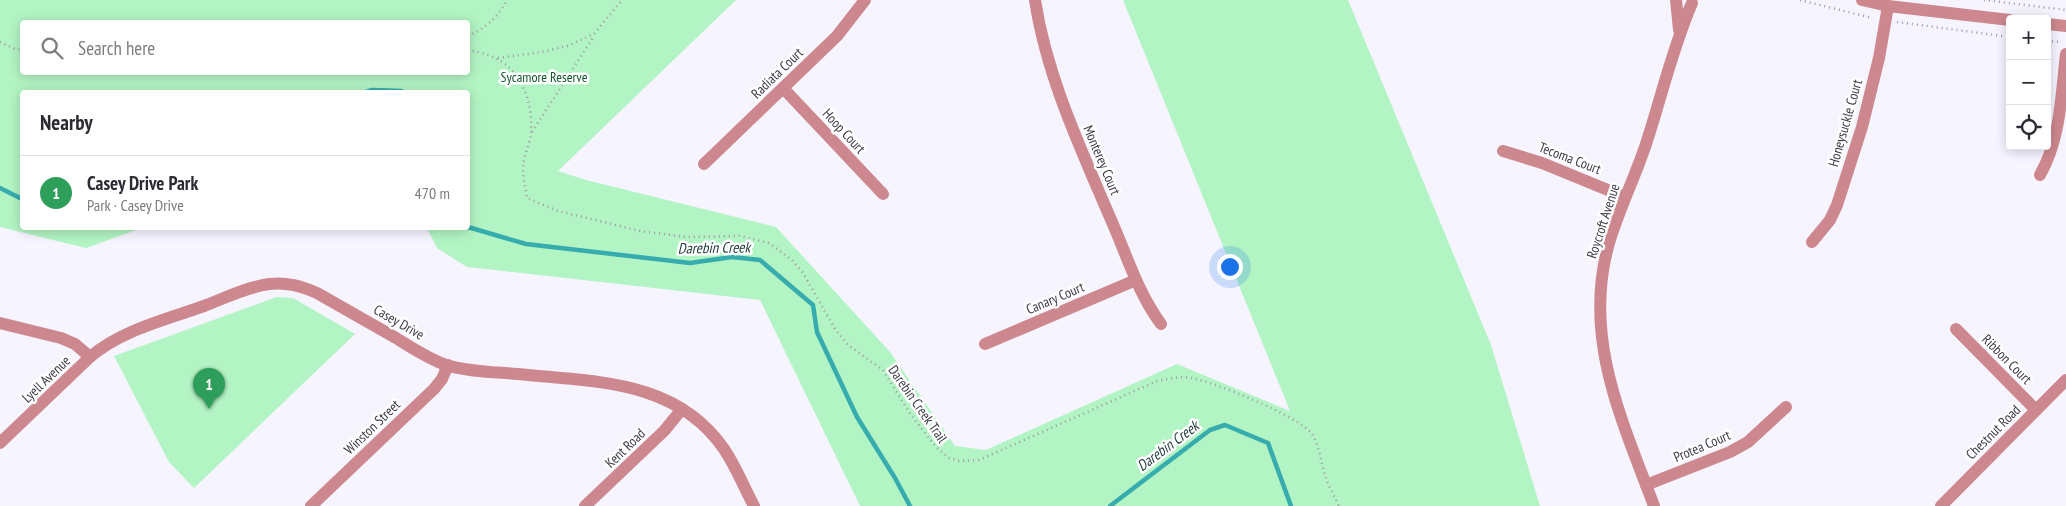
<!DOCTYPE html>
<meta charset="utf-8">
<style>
body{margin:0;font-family:"PT Sans Narrow",sans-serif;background:#f2f2f3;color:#2b2b33}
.controls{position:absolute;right:15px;top:15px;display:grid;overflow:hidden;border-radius:5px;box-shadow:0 2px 12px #0003}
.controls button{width:45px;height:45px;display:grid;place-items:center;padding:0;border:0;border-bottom:1px solid #e1e1e2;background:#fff;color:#2b2b33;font:25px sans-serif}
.you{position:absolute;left:1229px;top:266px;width:18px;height:18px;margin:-12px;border:4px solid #fff;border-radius:50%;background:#1a73e8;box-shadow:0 0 0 8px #1a73e833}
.badge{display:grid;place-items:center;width:32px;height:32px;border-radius:50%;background:#be2e4c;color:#fff;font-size:16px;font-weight:700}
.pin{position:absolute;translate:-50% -41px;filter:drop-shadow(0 1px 2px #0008)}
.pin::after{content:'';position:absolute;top:26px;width:18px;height:15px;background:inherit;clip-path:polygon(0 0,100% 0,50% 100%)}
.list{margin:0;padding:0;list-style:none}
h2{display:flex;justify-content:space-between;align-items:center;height:65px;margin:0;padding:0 20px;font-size:21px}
h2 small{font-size:16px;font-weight:400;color:#7c7c81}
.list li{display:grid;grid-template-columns:32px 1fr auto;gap:15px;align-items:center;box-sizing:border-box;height:75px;padding:0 20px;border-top:1px solid #e1e1e2}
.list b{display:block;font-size:19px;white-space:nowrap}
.list p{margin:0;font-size:16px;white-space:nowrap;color:#7c7c81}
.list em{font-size:16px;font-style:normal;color:#7c7c81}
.icon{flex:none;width:28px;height:28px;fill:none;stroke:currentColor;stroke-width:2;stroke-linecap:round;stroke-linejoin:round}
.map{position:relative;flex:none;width:2066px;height:506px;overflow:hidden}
.search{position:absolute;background:#fff;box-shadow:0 2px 12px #0003;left:20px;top:20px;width:450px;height:55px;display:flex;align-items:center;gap:12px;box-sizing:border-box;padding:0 18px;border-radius:5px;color:#7c7c81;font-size:19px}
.panel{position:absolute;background:#fff;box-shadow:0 2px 12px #0003;left:20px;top:90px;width:450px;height:140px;border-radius:5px}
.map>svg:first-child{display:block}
.green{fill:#b2f4c3;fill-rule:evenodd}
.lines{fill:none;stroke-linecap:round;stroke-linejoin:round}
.stream{stroke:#36acae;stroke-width:4.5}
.path{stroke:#9b99a4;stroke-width:2.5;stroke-dasharray:1 4;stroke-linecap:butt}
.minor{stroke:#cc888e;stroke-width:12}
.labels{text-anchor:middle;stroke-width:5;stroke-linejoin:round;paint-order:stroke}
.street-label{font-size:14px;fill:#3c3a45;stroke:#fff}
.park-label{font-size:14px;fill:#14572f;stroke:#fff}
.water-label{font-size:15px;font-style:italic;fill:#1f3939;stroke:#fff}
</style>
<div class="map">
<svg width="2066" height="506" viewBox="0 0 2066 506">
<rect width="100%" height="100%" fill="#f6f4ff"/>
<g class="green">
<path d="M0,0H736L558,171L586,180L776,227L890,352L955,446L986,450L1177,364L1290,411L1123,0H1348L1491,345L1540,506H860L760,300L467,267L437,248L427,228H468V92H22V228H142L86,248L0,227ZM22,22H468V72H22Z"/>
<path d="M277,297L293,298L355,334L194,488L169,462L114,356Z"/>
</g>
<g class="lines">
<g class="stream">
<path d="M366,92L372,90L401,91L403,92"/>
<path d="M0,188L22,199"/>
<path d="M468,227L526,244L690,263L732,257L760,260L813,305L817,332L857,417L895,478L910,506"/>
<path d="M1110,506L1210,430L1225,425L1268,443L1291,506"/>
</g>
<g class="path">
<path d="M1800,0L1872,18"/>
<path d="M1984,0L2066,10"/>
<path d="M146,22H171"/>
<path d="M1897,22L2010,37"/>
<path d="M468,36C485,29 499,16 507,0"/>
<path d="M2047,41L2060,42"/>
<path d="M0,42L15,49L22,50"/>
<path d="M468,50C477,52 488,54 497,59C523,72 533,105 531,133C530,145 522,158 523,171C523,180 526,189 527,198L558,211L640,231L686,237L739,236L769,243L792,260L803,273L835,329L848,345L883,370L911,415L936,447L949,458L959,461L979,460L1157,381C1168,379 1179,376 1191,378C1213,381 1300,417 1312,434C1320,447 1321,464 1326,478C1329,488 1335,497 1339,506"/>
<path d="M498,58L542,52L567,46L594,34L622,0"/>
<path d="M532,132L594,36"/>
</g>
<g class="minor">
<path d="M1035,0C1047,78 1081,149 1112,222C1127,256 1138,293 1161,324"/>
<path d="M1676,0L1679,30"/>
<path d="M1862,0L1888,6L2010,20"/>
<path d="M2047,24L2066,26"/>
<path d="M783,88L883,194"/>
<path d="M1503,151L1542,163L1625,197"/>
<path d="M704,164L837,36L865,0"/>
<path d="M2040,175C2061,138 2061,95 2066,54"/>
<path d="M1812,242L1830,220L1837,205L1862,127L1879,58L1888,6"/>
<path d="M0,323L61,338L75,344L90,357C122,330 165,320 204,306C225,298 247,287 269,284C287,282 301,286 317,293C343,308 370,323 396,338C412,348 429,359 446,365C469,372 495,372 518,374C594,382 676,379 724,449C736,467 744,487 754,506"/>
<path d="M1956,329L2036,410"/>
<path d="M985,344L1136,280"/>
<path d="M0,443L90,357"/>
<path d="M1646,485L1730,452L1748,442L1786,407"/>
<path d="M311,506L434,389L442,379L448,365"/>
<path d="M585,506L664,431L682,409"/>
<path d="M1654,506C1622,420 1582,337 1609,243C1619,210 1634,179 1645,147C1661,99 1672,49 1692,3"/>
<path d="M1941,506L2066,380"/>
</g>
</g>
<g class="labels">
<g class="street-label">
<text transform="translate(777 73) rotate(-44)" y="5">Radiata Court</text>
<text transform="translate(1845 123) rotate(-74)" y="5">Honeysuckle Court</text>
<text transform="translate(844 131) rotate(47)" y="5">Hoop Court</text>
<text transform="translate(1570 158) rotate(21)" y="5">Tecoma Court</text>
<text transform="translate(1102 160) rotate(67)" y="5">Monterey Court</text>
<text transform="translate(1603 221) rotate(-72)" y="5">Roycroft Avenue</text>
<text transform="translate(1055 298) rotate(-23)" y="5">Canary Court</text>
<text transform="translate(399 322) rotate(30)" y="5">Casey Drive</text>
<text transform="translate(2007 359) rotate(45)" y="5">Ribbon Court</text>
<text transform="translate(46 379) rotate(-44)" y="5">Lyell Avenue</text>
<text transform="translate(918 404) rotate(55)" y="5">Darebin Creek Trail</text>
<text transform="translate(372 427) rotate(-44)" y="5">Winston Street</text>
<text transform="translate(1993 432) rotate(-45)" y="5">Chestnut Road</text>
<text transform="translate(1702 446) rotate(-23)" y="5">Protea Court</text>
<text transform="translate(625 448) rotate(-44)" y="5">Kent Road</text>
</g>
<g class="park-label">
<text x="544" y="82">Sycamore Reserve</text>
</g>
<g class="water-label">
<text transform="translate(714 248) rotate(-1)" y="5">Darebin Creek</text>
<text transform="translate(1168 446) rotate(-37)" y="5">Darebin Creek</text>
</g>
</g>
</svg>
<div class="controls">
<button>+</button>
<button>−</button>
<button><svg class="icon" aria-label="locate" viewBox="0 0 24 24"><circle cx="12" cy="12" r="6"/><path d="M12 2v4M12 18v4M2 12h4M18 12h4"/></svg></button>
</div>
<div class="you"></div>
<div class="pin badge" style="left:209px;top:409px;background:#2e9e5b">1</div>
<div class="search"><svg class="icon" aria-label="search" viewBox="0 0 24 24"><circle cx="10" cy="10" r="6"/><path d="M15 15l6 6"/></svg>Search here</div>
<section class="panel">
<h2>Nearby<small></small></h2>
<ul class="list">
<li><span class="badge" style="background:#2e9e5b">1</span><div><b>Casey Drive Park</b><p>Park · Casey Drive</p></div><em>470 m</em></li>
</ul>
</section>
</div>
